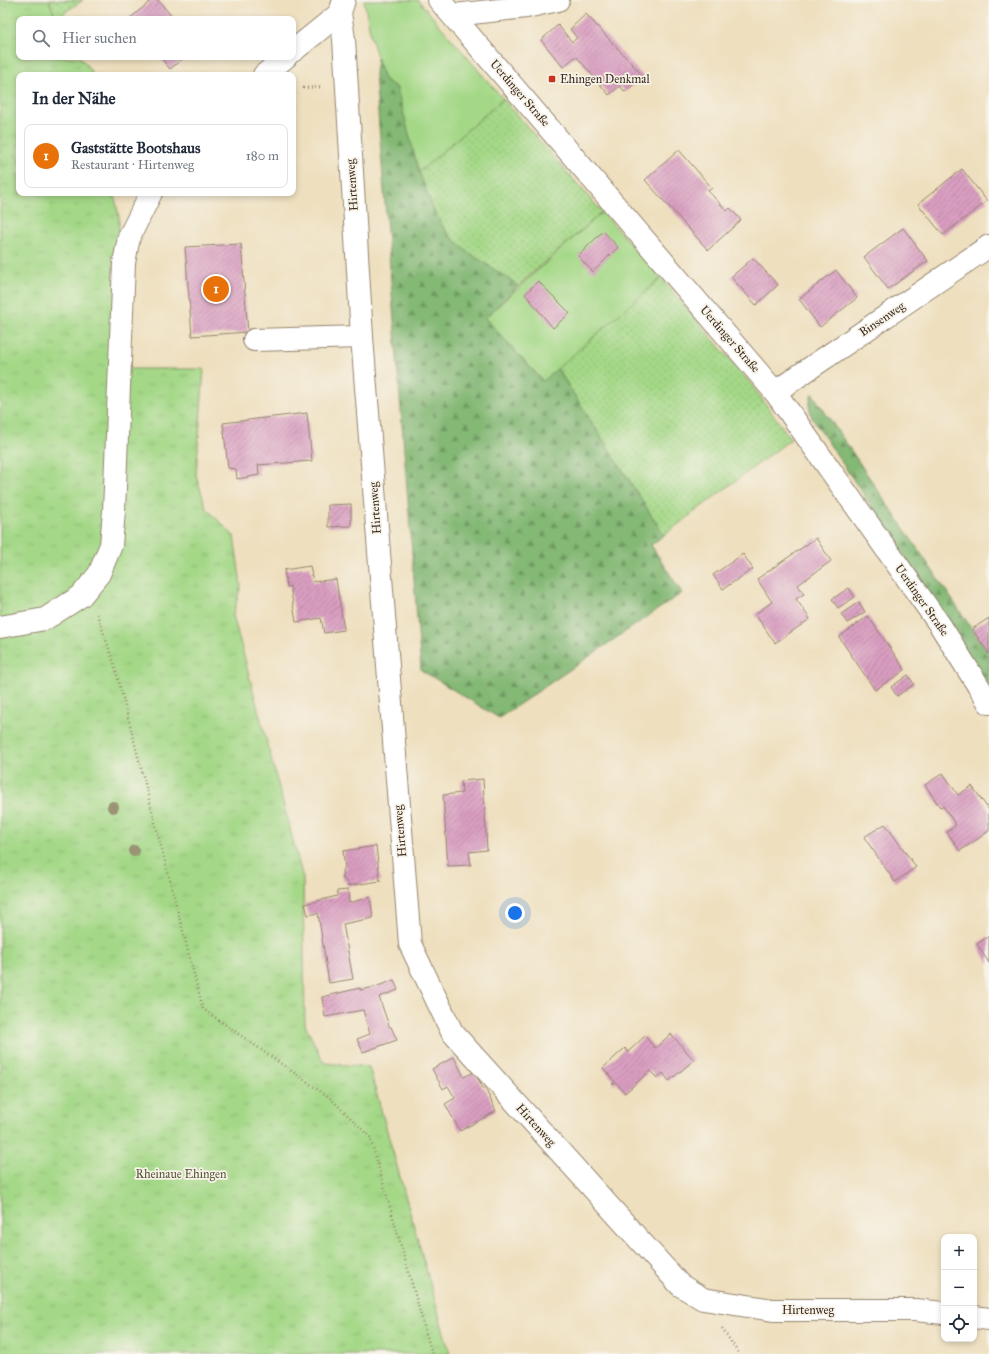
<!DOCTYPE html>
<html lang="de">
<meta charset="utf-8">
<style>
body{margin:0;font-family:"IM FELL Great Primer",serif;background:#f2f2f3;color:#1f2937}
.controls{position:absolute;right:12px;bottom:12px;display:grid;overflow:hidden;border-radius:8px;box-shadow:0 2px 6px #0003}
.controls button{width:36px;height:36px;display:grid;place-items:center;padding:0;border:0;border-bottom:1px solid #e0e1e3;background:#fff;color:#1f2937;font:20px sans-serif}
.you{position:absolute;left:515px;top:913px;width:14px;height:14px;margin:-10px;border:3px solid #fff;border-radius:50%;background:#1a73e8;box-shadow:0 0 0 6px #1a73e833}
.badge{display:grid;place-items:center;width:26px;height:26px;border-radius:50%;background:#c8321e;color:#fff;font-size:13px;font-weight:700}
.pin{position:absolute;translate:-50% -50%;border:2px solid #fff;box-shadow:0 1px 4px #0006}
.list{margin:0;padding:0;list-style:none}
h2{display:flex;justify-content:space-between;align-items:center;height:52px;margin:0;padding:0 16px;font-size:17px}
h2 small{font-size:13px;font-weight:400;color:#747a83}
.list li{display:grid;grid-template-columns:26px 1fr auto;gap:12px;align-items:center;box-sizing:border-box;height:64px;margin:0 8px 8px;padding:0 8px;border:1px solid #e0e1e3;border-radius:8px}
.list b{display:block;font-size:15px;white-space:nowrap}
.list p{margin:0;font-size:13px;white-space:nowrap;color:#747a83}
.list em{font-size:13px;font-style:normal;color:#747a83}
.icon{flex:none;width:22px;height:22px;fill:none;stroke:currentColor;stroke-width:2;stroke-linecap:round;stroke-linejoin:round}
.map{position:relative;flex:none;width:989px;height:1354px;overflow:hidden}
.search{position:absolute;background:#fff;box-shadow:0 2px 6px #0003;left:16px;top:16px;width:280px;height:44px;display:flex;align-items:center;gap:10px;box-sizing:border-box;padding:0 14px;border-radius:8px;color:#747a83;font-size:15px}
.panel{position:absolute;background:#fff;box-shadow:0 2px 6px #0003;left:16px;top:72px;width:280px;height:124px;border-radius:8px}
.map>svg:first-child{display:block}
.grass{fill:url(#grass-dots);stroke:#708152}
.forest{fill:url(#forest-firs);stroke:#5f7149}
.park{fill:url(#park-tufts);stroke:#708152}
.garden{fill:#a4d887;stroke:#708152}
.building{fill:url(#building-hatch)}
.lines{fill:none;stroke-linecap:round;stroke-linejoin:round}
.minor-casing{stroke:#94846e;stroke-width:24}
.path{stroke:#94846e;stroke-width:2.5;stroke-dasharray:1 3;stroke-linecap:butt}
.minor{stroke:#fff;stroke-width:22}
.tree{fill:#9a9474}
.poi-dot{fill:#c8321e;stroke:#f7f3e8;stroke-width:1.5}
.labels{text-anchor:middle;stroke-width:3.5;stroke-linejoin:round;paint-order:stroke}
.poi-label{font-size:12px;fill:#3b2a1e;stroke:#f7f3e8;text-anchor:start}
.street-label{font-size:12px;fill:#3b2a1e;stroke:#f7f3e8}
.park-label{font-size:12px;fill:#555638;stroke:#f7f3e8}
</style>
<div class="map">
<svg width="989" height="1354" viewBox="0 0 989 1354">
<defs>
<pattern id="grass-dots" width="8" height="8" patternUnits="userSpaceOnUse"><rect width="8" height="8" fill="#a4d887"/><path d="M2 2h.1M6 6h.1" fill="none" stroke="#8eba74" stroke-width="1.8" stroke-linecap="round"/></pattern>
<pattern id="forest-firs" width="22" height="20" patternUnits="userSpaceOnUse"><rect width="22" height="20" fill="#83b874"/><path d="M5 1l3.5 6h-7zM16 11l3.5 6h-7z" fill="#6c965f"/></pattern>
<pattern id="park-tufts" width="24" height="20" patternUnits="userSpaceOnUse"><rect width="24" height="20" fill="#a4d887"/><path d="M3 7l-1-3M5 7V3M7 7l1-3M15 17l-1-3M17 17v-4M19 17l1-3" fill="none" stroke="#8eba74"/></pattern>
<pattern id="building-hatch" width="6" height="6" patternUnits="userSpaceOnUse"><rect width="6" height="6" fill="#d99ec1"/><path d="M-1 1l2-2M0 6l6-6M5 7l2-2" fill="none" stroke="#b1819c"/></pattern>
</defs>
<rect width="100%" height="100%" fill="#f7f3e8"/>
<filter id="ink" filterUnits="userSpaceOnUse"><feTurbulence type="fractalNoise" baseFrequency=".025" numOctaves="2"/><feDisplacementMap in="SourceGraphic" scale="8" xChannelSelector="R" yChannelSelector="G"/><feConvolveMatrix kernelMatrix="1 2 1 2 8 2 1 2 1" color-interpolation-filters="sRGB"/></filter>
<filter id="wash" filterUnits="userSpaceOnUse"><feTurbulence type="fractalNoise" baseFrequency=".012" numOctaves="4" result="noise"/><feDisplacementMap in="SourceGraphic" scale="16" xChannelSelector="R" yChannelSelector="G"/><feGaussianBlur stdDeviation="0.9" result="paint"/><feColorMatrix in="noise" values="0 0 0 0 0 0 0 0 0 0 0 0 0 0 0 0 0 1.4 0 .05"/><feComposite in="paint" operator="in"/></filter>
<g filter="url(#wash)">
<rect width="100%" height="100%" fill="#eedfbe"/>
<g class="grass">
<path d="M49,0H83L55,19Z"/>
<path d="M503,99L602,212L517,287L515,283C496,271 460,251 448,234C434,216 427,193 419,172Z"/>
<path d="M661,278L750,383L791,439L664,535L557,368Z"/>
</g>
<g class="forest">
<path d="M377,58L384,79L397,88L419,172L434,211L448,235L474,256L515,283L517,287L485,318L542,381L557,368L664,535L651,545L682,593L499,718L421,670L375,74Z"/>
<path d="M812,393L989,654V687L904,555L812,418L809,406Z"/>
</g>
<path class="park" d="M0,0H49L56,19H19V57H80L94,75H19V193H114L119,217L117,369H204L196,475L206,508L234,536L241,585L233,615L303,878L305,1025L324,1063L369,1067L450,1354H0Z"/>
<g class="garden">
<path d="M364,0H418L503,99L419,172L397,88L384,79L371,37Z"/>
<path d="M602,212L661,278L543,381L485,318Z"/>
</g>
<g id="blocks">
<g class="building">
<path d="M152,0H158L174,19H129Z"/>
<path d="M586,14L643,76L625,92L620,86L609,95L576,56L563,67L541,40L558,25L572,42L577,38L570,29Z"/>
<path d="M160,57H185L170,69Z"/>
<path d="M679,150L712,188L708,191L727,211L730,208L741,220L708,250L645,180Z"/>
<path d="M962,169L987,201L943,235L918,204Z"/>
<path d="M903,228L928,261L888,289L864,257Z"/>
<path d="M603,231L618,247L593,272L578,256Z"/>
<path d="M241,244L248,332L192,336L185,247Z"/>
<path d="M753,258L778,285L756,305L731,277Z"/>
<path d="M836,270L857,298L820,327L799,299Z"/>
<path d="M538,281L570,313L553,328L525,294Z"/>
<path d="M307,413L312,461L258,465L259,475L237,479L236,469L228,468L223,423Z"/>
<path d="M351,504V526L328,527V505Z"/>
<path d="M816,538L831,561L798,585L804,594L796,599L810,619L775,643L755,614L772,602L757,579Z"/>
<path d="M743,554L753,569L723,589L713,575Z"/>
<path d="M310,566L313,582L336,579L344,630L324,633L321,618L296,622L290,586L287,587L284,570Z"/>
<path d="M849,588L855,597L838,608L832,599Z"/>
<path d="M859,602L865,612L847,623L841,614Z"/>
<path d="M868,616L905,670L875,690L839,637Z"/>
<path d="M989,618V654L972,629Z"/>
<path d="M908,675L914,684L897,696L891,687Z"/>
<path d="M943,773L958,795L972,786L989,810V831L960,851L947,832L956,825L943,806L940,807L925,785Z"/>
<path d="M483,779L487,850L469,852L471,865L448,866L443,795L462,793L461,781Z"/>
<path d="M885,824L916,867L895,882L864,837Z"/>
<path d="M376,846L380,881L347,886L346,881L343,879L342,871L345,867L343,851Z"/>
<path d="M348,890L349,903L370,897L373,918L343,924L353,979L329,983L318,913L308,915L305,904L337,896V891Z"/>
<path d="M989,936V963L977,944Z"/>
<path d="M394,980L398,990L379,997L389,1026L391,1027L397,1040L363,1052L357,1039L370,1034L363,1010L325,1017L322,997L360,988V990L375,987Z"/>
<path d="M671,1034L694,1060L669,1081L663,1073L657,1078L650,1071L625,1093L616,1083L613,1085L612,1084L615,1082L603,1068L625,1048L628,1052L645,1036L655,1048Z"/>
<path d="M454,1057L464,1077L474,1072L483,1088H485L496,1111L460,1131L445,1104L455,1098L448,1086L443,1089L432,1069Z"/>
</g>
</g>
</g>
<g filter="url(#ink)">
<use href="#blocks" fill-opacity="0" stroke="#94846e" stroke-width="1"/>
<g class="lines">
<defs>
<g id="minor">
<path d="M344,0L340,13L344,39L362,337L410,944L452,1032L680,1285L703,1299L773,1310H915L944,1313"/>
<path d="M439,0L775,392L940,625L989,703"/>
<path d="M454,15L526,7L558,0"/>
<path d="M293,51L340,13"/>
<path d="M264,75L286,57"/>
<path d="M254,340L362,337"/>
<path d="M775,392L989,246"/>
<path d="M0,627L45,619L81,596L99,574L111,545L114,511L124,263L129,237L151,193"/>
<path d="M974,1317L989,1319"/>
</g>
</defs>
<use href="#minor" class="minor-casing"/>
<g class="path">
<path d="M303,88L323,87"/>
<path d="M97,614L114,663L203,1009L330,1098L370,1137L432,1354"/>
<path d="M722,1328L739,1354"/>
</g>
<use href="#minor" class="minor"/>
</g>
<g class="tree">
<circle cx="113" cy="807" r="6"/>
<circle cx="134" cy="851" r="6"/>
</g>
</g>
<rect class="poi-dot" x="548" y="75" width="8" height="8" rx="2"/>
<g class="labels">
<g class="poi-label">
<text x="560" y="83">Ehingen Denkmal</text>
</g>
<g class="street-label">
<text transform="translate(520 93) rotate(49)" y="4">Uerdinger Straße</text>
<text transform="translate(352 185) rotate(-94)" y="4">Hirtenweg</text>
<text transform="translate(882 319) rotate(-34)" y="4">Binsenweg</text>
<text transform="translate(730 339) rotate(49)" y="4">Uerdinger Straße</text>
<text transform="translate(375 508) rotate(-94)" y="4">Hirtenweg</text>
<text transform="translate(922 600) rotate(55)" y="4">Uerdinger Straße</text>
<text transform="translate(400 831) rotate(-95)" y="4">Hirtenweg</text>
<text transform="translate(536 1125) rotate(48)" y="4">Hirtenweg</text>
<text x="808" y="1314">Hirtenweg</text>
</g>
<g class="park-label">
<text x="181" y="1178">Rheinaue Ehingen</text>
</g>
</g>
</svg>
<div class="controls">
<button>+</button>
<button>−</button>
<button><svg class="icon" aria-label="locate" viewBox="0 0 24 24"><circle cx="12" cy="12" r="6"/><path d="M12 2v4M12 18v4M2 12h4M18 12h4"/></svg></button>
</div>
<div class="you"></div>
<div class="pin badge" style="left:216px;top:289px;background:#e8710a">1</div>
<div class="search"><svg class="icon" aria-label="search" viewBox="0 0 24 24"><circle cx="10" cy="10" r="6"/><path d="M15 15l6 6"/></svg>Hier suchen</div>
<section class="panel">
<h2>In der Nähe<small></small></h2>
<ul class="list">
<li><span class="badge" style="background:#e8710a">1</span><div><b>Gaststätte Bootshaus</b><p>Restaurant · Hirtenweg</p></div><em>180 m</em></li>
</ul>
</section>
</div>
